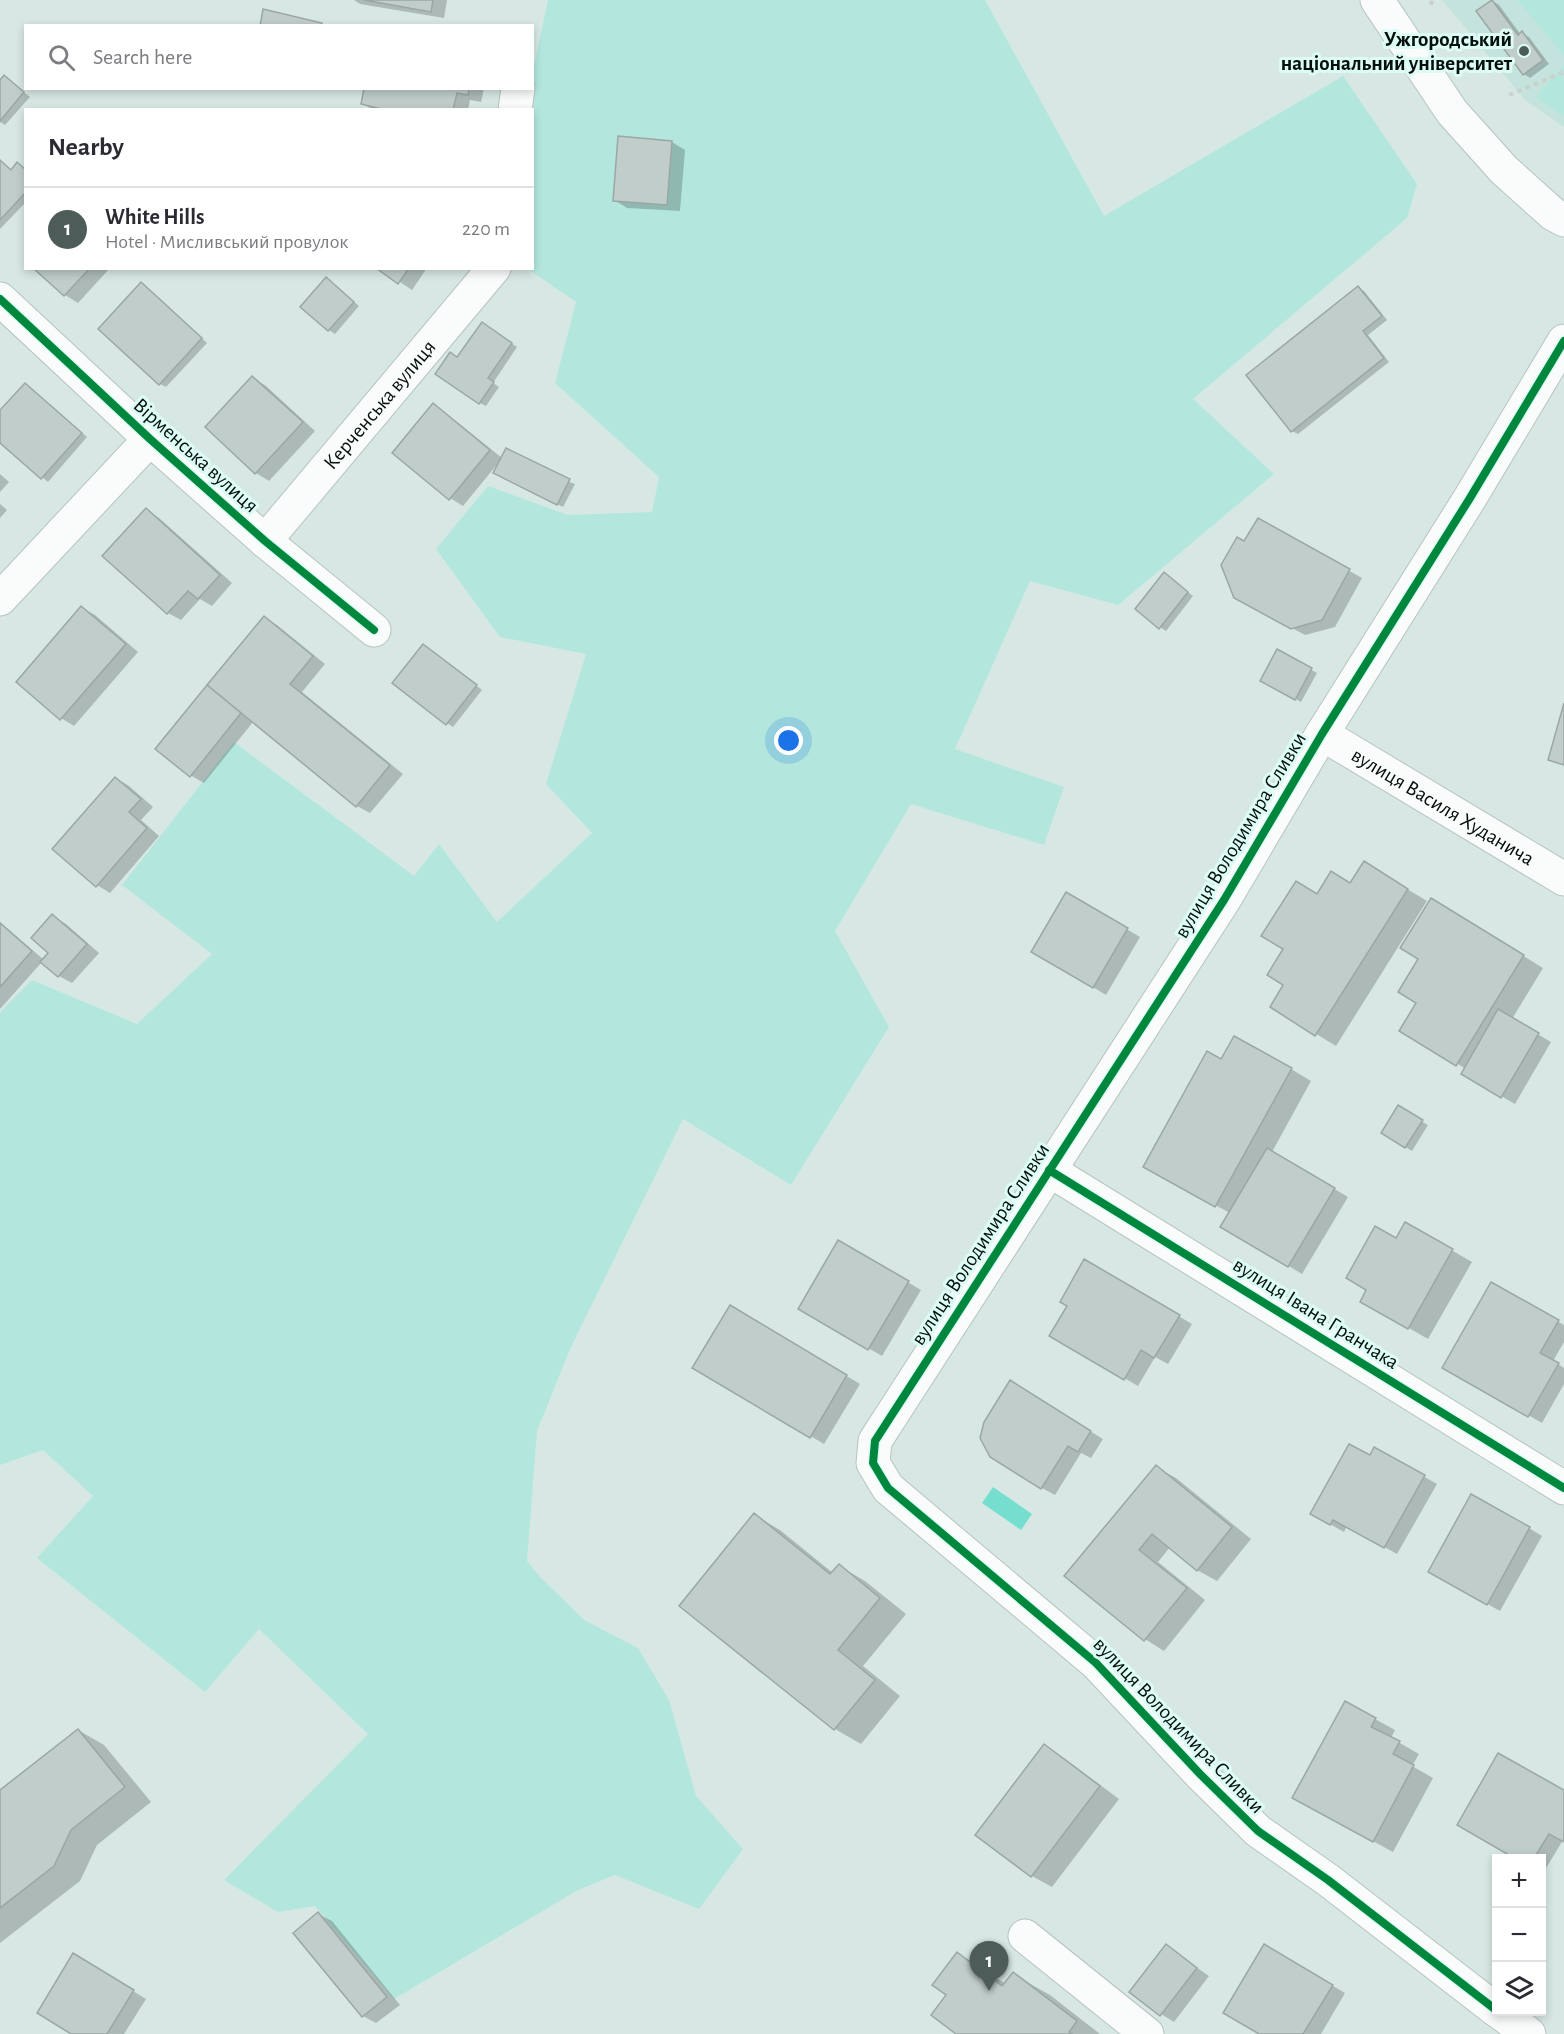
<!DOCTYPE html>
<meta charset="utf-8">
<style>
body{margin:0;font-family:"Alegreya Sans",sans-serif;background:#f7f7f7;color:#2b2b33}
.controls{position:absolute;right:18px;bottom:18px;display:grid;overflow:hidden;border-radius:0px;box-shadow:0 3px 9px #0003}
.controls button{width:54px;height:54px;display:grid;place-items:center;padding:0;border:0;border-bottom:2px solid #e1e1e2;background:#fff;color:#2b2b33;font:30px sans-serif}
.you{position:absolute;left:789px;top:741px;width:21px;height:21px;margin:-15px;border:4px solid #fff;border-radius:50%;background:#1a73e8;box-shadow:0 0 0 9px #1a73e833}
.badge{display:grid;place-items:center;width:39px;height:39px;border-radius:50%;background:#4e5c59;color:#fff;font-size:20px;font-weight:700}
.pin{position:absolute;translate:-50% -50px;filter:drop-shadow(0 2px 3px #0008)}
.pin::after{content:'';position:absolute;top:32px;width:21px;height:18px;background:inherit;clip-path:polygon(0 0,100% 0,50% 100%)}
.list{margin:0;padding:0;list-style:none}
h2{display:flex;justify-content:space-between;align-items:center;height:78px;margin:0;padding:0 24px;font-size:26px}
h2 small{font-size:20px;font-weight:400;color:#7c7c81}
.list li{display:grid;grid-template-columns:39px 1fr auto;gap:18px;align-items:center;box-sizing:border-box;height:84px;padding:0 24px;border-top:2px solid #e1e1e2}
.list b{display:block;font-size:22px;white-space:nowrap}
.list p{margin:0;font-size:20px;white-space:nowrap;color:#7c7c81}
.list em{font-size:20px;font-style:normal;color:#7c7c81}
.icon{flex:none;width:33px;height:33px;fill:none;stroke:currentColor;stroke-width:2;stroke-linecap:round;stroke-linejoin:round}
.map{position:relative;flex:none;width:1564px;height:2034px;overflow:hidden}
.search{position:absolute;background:#fff;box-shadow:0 3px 9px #0003;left:24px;top:24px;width:510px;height:66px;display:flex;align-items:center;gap:15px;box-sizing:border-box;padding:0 21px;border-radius:0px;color:#7c7c81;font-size:22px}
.panel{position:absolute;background:#fff;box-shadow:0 3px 9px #0003;left:24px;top:108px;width:510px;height:162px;border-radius:0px}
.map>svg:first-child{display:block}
.built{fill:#c5e3dd}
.green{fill:#b3e7dd}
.water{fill:#76dece}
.shadow{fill:#0003}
.building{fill:#c0cdca;stroke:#9aa7a4;stroke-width:1.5}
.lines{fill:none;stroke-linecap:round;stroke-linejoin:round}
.minor-casing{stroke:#b6c3c0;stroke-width:35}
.path{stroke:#cbd0cf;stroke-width:4;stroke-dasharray:4.5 4.5;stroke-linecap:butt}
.minor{stroke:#f9fcfb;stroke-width:33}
.cycleway-casing{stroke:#ddfcf6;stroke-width:11}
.cycleway{stroke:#00873e;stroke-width:8}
.poi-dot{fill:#4e5c59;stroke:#ddfcf6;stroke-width:2}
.labels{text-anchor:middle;stroke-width:6;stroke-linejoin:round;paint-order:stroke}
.poi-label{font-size:21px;font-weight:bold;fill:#05100e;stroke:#ddfcf6;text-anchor:end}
.street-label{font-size:21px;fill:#05100e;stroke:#ddfcf6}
</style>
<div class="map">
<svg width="1564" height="2034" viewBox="0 0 1564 2034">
<rect width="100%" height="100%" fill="#d7e8e4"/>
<path class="built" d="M1442,0H1564V127L1526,101Z"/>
<g class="green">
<path d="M548,0H985L1104,216L1343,76L1417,184L1407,218L1193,399L1274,474L1118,605L1030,581L955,749L1064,787L1044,845L911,804L835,931L889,1027L791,1185L683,1119L571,1347L537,1431L527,1561L540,1577L584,1620L638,1648L669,1700L696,1796L743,1849L699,1909L615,1875L578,1890L394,1999L315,1906L278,1912L224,1880L368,1734L259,1629L205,1692L37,1558L93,1496L43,1450L0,1465V1012L32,980L137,1024L212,954L122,885L234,742L414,876L439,844L497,922L592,833L546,784L586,654L500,637L436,549L488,486L568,515L652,512L659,477L555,383L576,302L528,269L532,268V110L526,109L532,88L533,71Z"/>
<path d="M1517,0H1564V56Z"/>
<path d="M1564,65V117L1536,97Z"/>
</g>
<path class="water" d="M993,1487L1032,1514L1021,1530L982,1503Z"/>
<g class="shadow">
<path d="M354,0H447L444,18L360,4Z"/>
<path d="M1493,1L1499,5L1521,35L1522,33L1529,37L1549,64L1530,78L1524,74L1478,12Z"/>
<path d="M10,81L30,97L5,125L0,122V82Z"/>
<path d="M366,88H484L481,102L470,100L468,110H373L362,103Z"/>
<path d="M672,142L685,150L680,211L627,208L614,200Z"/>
<path d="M0,160L12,171L18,164L26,170V202L0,229Z"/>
<path d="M36,268H110L78,303L65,295Z"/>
<path d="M379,268H427L412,290Z"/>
<path d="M327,279L359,306L335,334L329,330Z"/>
<path d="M142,284L207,343L166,387L160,384Z"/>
<path d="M1358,288L1364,291L1387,320L1368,335L1389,362L1298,434L1292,431Z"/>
<path d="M488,327L517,347L493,383L499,387L486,406L480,403L458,358Z"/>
<path d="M253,378L266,386L315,431L269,481L256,473Z"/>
<path d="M26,384L87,437L48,482L0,441V412Z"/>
<path d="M433,405L446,413L502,458L575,484L563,507L501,476L499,462L463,506L450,498Z"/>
<path d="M0,474L9,482L0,492Z"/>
<path d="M0,504L7,510L0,518Z"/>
<path d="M146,510L159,518L232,583L212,606L200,599L181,620L168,613Z"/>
<path d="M1258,520L1362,578L1335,627L1305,635L1246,603L1244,543Z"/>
<path d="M1170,578L1193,596L1166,631L1160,627Z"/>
<path d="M82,608L95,615L138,652L74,726L61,718Z"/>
<path d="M264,618L277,625L325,664L302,692L403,774L370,813L357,806L253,722L204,783L190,775L157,749Z"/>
<path d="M430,649L482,690L453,727L447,723Z"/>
<path d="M1277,651L1317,673L1301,702L1262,680Z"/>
<path d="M116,778L129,786L153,807L141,820L159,836L110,893L97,885Z"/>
<path d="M1384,875L1427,901L1336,1046L1272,1007L1285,985L1318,895Z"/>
<path d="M1067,894L1140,937L1106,995L1033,951Z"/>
<path d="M1451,911L1543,968L1512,1019L1551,1042L1515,1104L1463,1074L1466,1069L1401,1030L1418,1002Z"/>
<path d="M52,916L66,924L99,953L72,983L59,976L42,962L0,1009V922L44,960L50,953Z"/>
<path d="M1222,1061L1291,1069L1311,1081L1272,1152L1348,1197L1302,1274L1222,1226L1230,1213L1165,1178Z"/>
<path d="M1398,1108L1428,1125L1412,1151L1383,1133Z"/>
<path d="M1406,1224L1472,1262L1428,1339L1362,1301Z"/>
<path d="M839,1242L921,1290L882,1356L800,1309Z"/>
<path d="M1085,1261L1192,1324L1168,1364L1155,1357L1138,1386L1052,1336L1069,1305Z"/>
<path d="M1492,1284L1564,1325V1342L1553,1361L1564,1368V1384L1542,1423L1444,1367Z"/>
<path d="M730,1307L860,1384L824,1444L694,1367Z"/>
<path d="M1023,1390L1103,1439L1091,1458L1081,1453L1055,1495L1042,1488Z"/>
<path d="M1375,1449L1437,1484L1397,1554L1347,1526L1344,1532L1312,1514L1370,1457Z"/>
<path d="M1156,1467L1176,1478L1251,1539L1217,1581L1197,1570L1170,1547L1158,1562L1205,1600L1164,1651L1145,1639L1066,1576Z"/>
<path d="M754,1515L780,1530L833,1573L839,1566L865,1581L906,1614L863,1666L900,1696L861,1744L835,1729L681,1606Z"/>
<path d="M1529,1528L1542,1536L1500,1611L1430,1572Z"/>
<path d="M1346,1703L1395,1730L1391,1738L1419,1754L1412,1766L1433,1778L1393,1852L1314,1809Z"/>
<path d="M78,1730L104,1745L151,1802L97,1845L80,1881L0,1943V1792Z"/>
<path d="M1044,1746L1064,1758L1119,1799L1052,1887L1032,1876L977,1835Z"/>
<path d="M1564,1792V1841L1563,1840L1543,1873L1542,1858H1517L1459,1824Z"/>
<path d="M318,1914L332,1921L400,2005L376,2023L363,2016Z"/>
<path d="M1166,1946L1209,1976L1174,2022L1161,2014Z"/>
<path d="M1265,1946L1345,1993L1321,2034H1261Z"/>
<path d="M958,1954L1006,1984L1013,1974L1050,1995L1100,2034H958L948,1995Z"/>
<path d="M74,1955L146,1999L124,2034H74Z"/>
</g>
<g class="building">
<path d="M364,0H433L431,12Z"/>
<path d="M1492,0L1518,35L1522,31L1543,60L1523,75L1476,11Z"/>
<path d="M263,9L322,23V26H260Z"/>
<path d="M4,75L24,92L0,121V80Z"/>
<path d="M364,88H469L468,95L457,93L453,110H385L361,104Z"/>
<path d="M618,136L672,141L667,205L613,201Z"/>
<path d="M0,160L11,170L17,162L26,170V192L0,220Z"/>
<path d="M33,268H90L64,296Z"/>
<path d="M376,268H409L398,284Z"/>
<path d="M326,277L354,302L328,331L300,307Z"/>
<path d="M141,282L202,338L159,385L98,329Z"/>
<path d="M1358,286L1382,316L1363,331L1384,358L1291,432L1246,375Z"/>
<path d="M482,322L512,343L488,378L494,382L479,404L435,374L450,352L457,357Z"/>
<path d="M252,376L303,422L255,474L205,427Z"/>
<path d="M25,383L82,433L41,479L0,443V410Z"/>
<path d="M433,403L490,450L449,500L392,453Z"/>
<path d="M506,448L570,479L557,505L493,473Z"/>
<path d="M146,508L220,575L198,599L188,591L167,614L102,556Z"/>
<path d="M1258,518L1350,569L1322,620L1291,629L1234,598L1221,565L1237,537L1244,541Z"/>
<path d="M1164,572L1188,592L1159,629L1135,609Z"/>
<path d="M81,606L126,644L60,720L16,682Z"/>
<path d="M264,616L313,656L290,684L390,765L356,807L207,685Z"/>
<path d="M423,644L477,685L446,725L392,683Z"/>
<path d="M1277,649L1312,668L1295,700L1260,681Z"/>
<path d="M207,685L241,713L190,777L155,749Z"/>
<path d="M1564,703V765L1548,760Z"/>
<path d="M115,777L141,799L129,812L147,828L96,887L52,849Z"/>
<path d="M1364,861L1408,889L1315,1036L1270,1007L1283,985L1267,975L1283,949L1261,936L1296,881L1317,894L1331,871L1350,883Z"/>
<path d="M1066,892L1128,928L1093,988L1031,952Z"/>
<path d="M1431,898L1524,955L1456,1066L1399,1031L1416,1003L1398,992L1418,959L1400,948Z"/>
<path d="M52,914L87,944L58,977L40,962L48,953L31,938Z"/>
<path d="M0,923L32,951L0,987Z"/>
<path d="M1498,1009L1539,1033L1501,1098L1461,1074Z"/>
<path d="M1234,1036L1292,1068L1215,1207L1143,1167L1207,1051L1221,1059Z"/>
<path d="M1398,1105L1423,1120L1405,1148L1381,1133Z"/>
<path d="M1267,1148L1335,1188L1288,1267L1220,1227Z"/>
<path d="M1405,1222L1453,1249L1408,1329L1360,1302L1366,1290L1346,1278L1375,1226L1396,1238Z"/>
<path d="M838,1240L909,1281L868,1350L798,1309Z"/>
<path d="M1084,1259L1180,1315L1154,1358L1141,1350L1124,1380L1049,1336L1067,1306L1060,1302Z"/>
<path d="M1491,1282L1559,1320L1540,1353L1559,1363L1528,1417L1442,1368Z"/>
<path d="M730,1305L847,1375L810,1438L692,1368Z"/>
<path d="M1010,1380L1091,1431L1078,1452L1068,1446L1041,1489L990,1457L980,1438L984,1422Z"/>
<path d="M1349,1444L1370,1455L1374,1447L1425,1475L1384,1548L1333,1520L1330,1525L1310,1514Z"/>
<path d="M1156,1465L1232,1527L1197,1571L1152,1534L1139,1550L1187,1588L1144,1641L1064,1576Z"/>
<path d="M1471,1494L1530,1527L1487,1605L1428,1572Z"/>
<path d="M754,1513L830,1574L839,1564L880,1598L838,1650L875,1680L834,1730L679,1606Z"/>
<path d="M1345,1701L1376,1718L1371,1727L1400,1741L1393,1754L1414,1765L1373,1842L1292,1798Z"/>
<path d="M78,1729L125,1787L71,1830L54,1866L0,1908V1790Z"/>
<path d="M1044,1744L1100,1786L1031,1877L975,1835Z"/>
<path d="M1498,1753L1564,1790V1842L1549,1834L1534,1858H1514L1457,1825Z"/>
<path d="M318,1912L387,1997L362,2017L293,1933Z"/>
<path d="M1166,1944L1197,1968L1160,2016L1129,1992Z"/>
<path d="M1264,1944L1333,1985L1303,2034H1259L1223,2013Z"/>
<path d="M957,1952L1002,1986L1013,1972L1077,2021L1069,2032L1072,2034H956L931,2015L946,1995L932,1985Z"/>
<path d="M73,1953L134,1990L107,2034H71L37,2013Z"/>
</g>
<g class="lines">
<defs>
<g id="minor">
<path d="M1377,0L1452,112L1504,170L1553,214L1564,220"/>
<path d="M515,110L518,88"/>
<path d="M0,299L150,439L265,541L374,630"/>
<path id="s1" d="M265,541L494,268"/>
<path d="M0,599L150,439"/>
<path id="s2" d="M1322,734L1564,879"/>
<path d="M1049,1170L1564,1488"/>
<path d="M1025,1936L1147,2034"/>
<path d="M1496,2010L1328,1880L1258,1831L1200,1774L1096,1663L888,1488L873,1463L875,1441L1224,900L1322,734L1470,498L1564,341"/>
<path d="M1499,2012L1529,2034"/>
</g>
</defs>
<use href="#minor" class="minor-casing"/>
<g class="path">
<path d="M1431,5L1432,0"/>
<path d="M1509,95L1564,72"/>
</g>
<use href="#minor" class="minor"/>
<defs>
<g id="cycleway">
<path d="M0,299L150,439L265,541L374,630"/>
<path d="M1049,1170L1564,1488"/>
<path d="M1496,2010L1328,1880L1258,1831L1200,1774L1096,1663L888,1488L873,1463L875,1441L1224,900L1322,734L1470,498L1564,341"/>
</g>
</defs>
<use href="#cycleway" class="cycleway-casing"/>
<use href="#cycleway" class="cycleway"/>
</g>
<circle class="poi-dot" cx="1524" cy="51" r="6"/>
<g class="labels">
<g class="poi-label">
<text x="1512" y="46">Ужгородський<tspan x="1512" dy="24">національний університет</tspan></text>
</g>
<g class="street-label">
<text dy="7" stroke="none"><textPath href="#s1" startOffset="178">Керченська вулиця</textPath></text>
<text transform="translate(196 455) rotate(42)" y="7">Вірменська вулиця</text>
<text dy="7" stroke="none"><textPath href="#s2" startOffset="141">вулиця Василя Худанича</textPath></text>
<text transform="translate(1240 835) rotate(-59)" y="7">вулиця Володимира Сливки</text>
<text transform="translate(980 1244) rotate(-57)" y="7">вулиця Володимира Сливки</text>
<text transform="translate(1316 1313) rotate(32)" y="7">вулиця Івана Гранчака</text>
<text transform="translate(1179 1725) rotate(46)" y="7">вулиця Володимира Сливки</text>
</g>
</g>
</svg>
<div class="controls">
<button>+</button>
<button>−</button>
<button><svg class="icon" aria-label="layers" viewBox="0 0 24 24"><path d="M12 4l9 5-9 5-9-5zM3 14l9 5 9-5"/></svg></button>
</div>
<div class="you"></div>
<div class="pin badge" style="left:989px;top:1991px">1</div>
<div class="search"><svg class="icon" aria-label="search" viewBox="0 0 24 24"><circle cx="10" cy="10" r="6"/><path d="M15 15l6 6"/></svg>Search here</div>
<section class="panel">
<h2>Nearby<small></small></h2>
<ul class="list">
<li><span class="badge">1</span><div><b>White Hills</b><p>Hotel · Мисливський провулок</p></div><em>220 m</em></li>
</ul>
</section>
</div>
